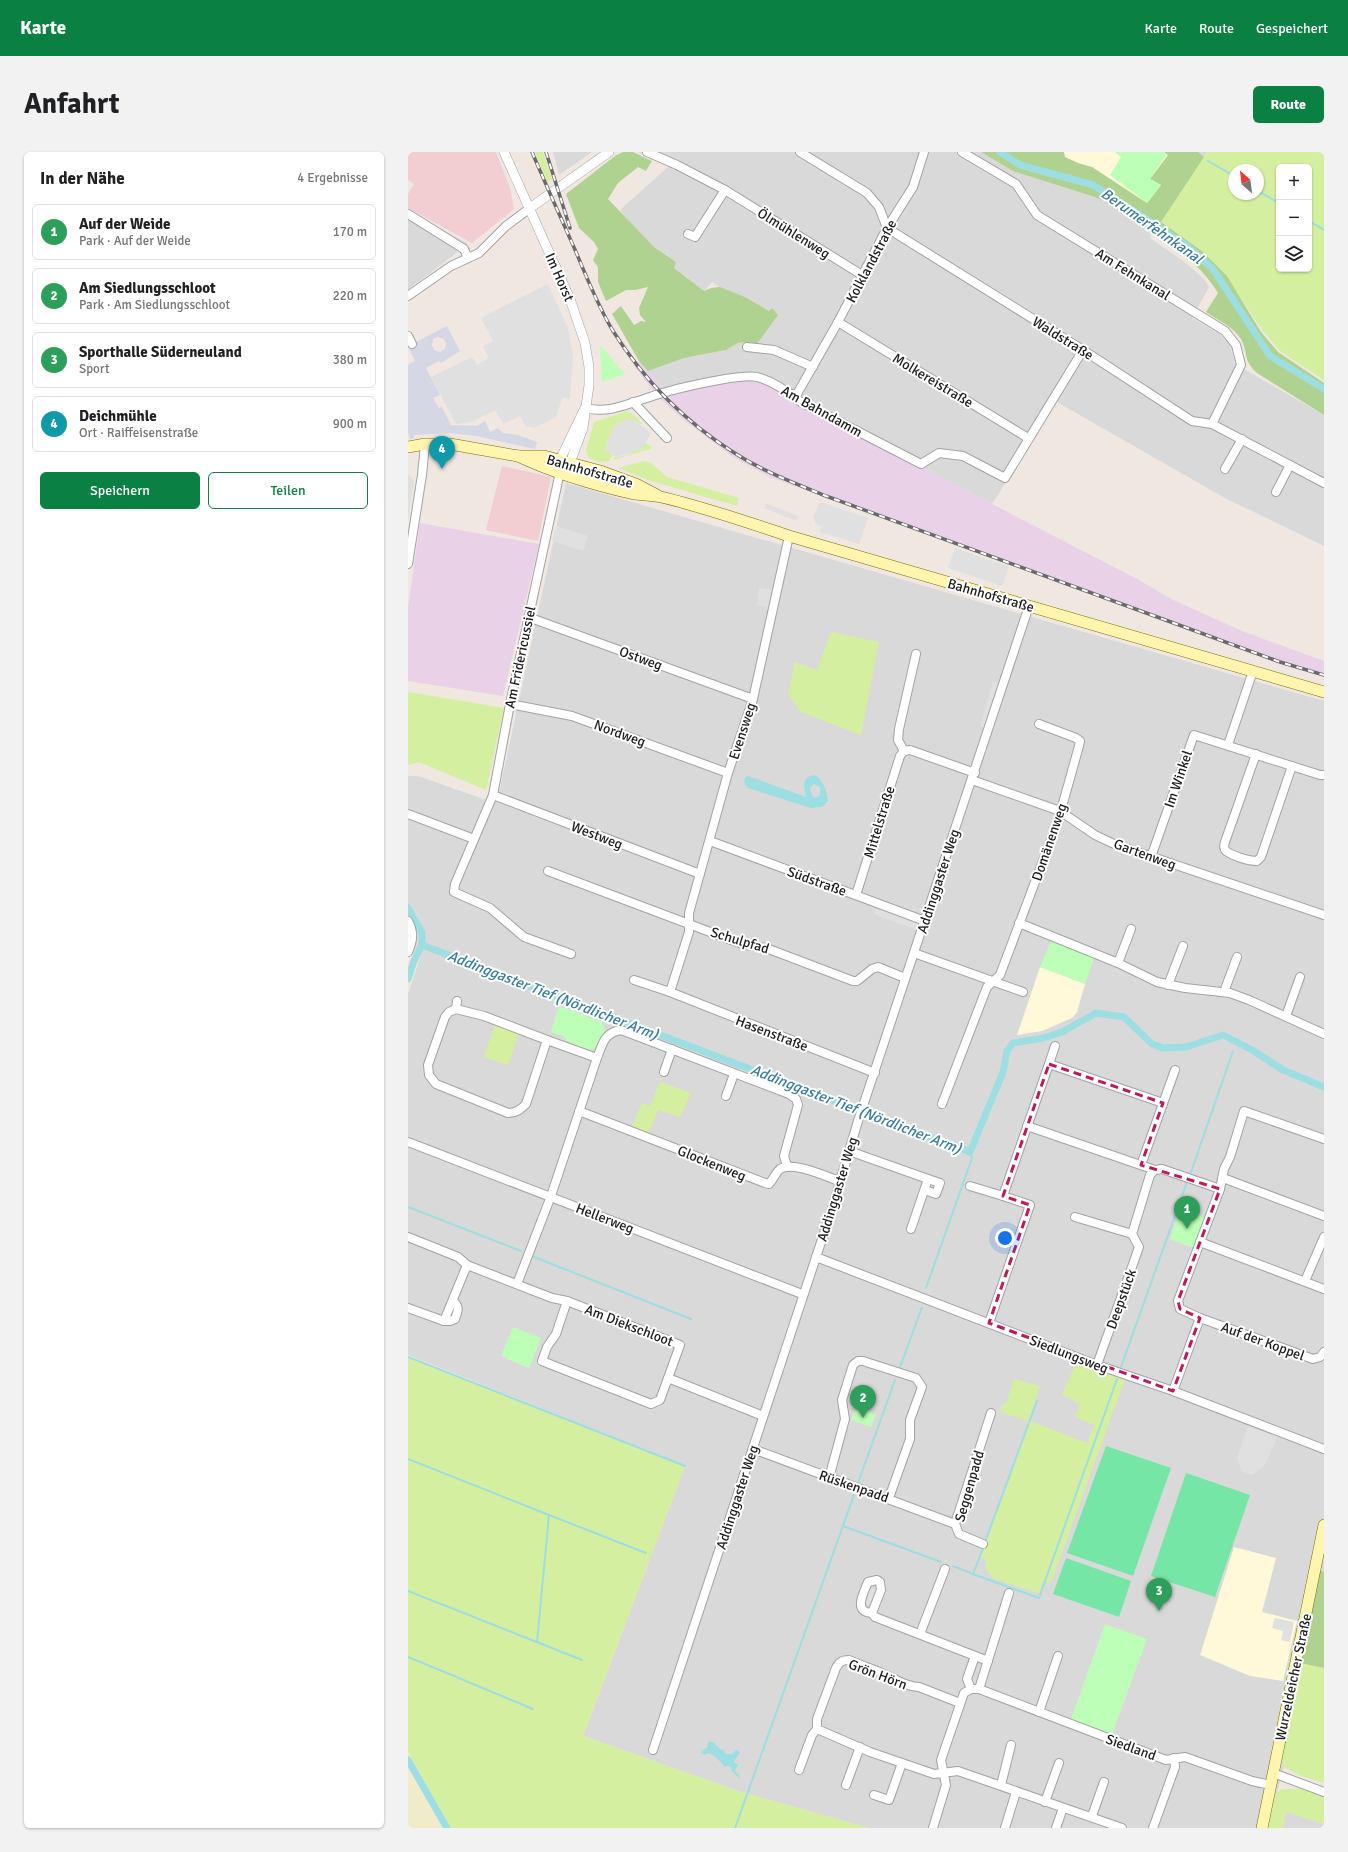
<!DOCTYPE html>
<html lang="de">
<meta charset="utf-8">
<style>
body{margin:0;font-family:Signika,sans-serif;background:#f2f2f2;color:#202124}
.controls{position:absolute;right:12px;top:12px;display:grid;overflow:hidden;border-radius:6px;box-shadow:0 1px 3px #0004}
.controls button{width:36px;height:36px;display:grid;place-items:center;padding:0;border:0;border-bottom:1px solid #e0e0e0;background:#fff;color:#202124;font:20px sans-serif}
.compass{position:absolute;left:820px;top:12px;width:36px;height:36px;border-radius:50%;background:#fff;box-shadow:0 1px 3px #0004;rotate:332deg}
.you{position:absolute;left:597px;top:1086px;width:14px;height:14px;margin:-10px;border:3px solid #fff;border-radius:50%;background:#1a73e8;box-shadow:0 0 0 6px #1a73e833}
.badge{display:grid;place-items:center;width:26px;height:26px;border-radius:50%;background:#0b8043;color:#fff;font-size:13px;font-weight:700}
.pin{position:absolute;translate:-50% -33px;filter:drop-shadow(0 1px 2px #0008)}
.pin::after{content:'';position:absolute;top:21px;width:14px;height:12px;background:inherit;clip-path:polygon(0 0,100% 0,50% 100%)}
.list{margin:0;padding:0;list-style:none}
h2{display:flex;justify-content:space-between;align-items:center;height:52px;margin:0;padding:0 16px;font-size:17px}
h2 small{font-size:13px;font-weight:400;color:#757577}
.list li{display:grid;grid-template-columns:26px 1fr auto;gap:12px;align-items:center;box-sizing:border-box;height:56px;margin:0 8px 8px;padding:0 8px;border:1px solid #e0e0e0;border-radius:6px}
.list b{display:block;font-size:15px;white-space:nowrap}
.list p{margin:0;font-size:13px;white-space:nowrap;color:#757577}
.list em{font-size:13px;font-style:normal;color:#757577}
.actions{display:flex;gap:8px;padding:12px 16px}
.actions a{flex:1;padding:9px 0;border:1px solid #0b8043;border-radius:6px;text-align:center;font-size:14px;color:#0b8043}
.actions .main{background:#0b8043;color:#fff}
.icon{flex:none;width:22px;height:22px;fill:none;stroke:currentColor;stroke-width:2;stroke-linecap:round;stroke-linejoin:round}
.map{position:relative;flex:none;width:916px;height:1676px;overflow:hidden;border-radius:6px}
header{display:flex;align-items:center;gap:24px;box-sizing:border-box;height:56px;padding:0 20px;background:#0b8043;color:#fff}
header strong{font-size:19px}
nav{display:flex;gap:22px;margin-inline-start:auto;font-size:14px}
.intro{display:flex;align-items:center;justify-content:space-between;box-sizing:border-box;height:96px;padding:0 24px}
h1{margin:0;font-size:28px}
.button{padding:10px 18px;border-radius:6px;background:#0b8043;color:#fff;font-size:14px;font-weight:700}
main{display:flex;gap:24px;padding:0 24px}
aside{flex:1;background:#fff;border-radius:6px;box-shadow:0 1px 3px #0004}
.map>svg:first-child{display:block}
.residential{fill:#dad9d9}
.commercial{fill:#f2cdd2}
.industrial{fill:#e9d1e8}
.education{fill:#fff8d9}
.farmland{fill:#f0ecc9}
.grass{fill:#d5efa0;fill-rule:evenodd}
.forest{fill:#b0d291}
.park{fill:#beffb7}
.pitch{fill:#76e6a7}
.parking{fill:#e0e0e0}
.plaza{fill:#d5d7e4;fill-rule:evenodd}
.water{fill:#9cdee1;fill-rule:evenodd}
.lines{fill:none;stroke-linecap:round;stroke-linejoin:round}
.stream{stroke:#9cdee1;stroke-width:2}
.canal{stroke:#9cdee1;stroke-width:7}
.minor-casing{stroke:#a3a3a3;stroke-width:10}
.tertiary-casing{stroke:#a3a3a3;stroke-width:10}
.secondary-casing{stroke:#766e00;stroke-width:12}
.minor{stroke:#fff;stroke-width:8}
.tertiary{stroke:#fff;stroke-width:9}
.secondary{stroke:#fff5ae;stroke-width:11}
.rail-casing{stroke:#6a6a6a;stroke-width:3.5}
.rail{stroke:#fff;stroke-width:2;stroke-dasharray:6;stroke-linecap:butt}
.marked{fill:none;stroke:#c2185b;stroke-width:3;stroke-dasharray:8 5;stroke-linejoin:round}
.labels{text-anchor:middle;stroke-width:4;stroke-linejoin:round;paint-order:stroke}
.street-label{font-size:14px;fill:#1c1c1c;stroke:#fff}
.water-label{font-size:15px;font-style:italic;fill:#397c9c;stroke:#fff}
</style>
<header>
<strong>Karte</strong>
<nav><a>Karte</a><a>Route</a><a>Gespeichert</a></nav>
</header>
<div class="intro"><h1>Anfahrt</h1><a class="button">Route</a></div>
<main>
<aside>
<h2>In der Nähe<small>4 Ergebnisse</small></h2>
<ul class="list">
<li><span class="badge" style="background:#2e9e5b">1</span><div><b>Auf der Weide</b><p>Park · Auf der Weide</p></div><em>170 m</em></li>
<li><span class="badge" style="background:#2e9e5b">2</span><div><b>Am Siedlungsschloot</b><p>Park · Am Siedlungsschloot</p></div><em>220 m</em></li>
<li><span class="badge" style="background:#2e9e5b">3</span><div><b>Sporthalle Süderneuland</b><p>Sport</p></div><em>380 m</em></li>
<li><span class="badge" style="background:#0f9aa8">4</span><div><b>Deichmühle</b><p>Ort · Raiffeisenstraße</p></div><em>900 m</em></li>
</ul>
<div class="actions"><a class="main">Speichern</a><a>Teilen</a></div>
</aside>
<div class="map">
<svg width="916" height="1676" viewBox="0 0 916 1676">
<rect width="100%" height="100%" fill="#efe7e0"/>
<g class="residential">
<path d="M145,0H184L151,23Z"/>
<path d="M230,0H799L742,86L778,111L796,127L801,135L784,166L812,182L822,193L827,212L916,263V394L817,346L649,250L584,352L453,283L319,229L263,243L240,219L276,206L318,198L330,191L338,190L349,192L361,159L337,145L316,138L304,130L296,139L266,116L268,110L246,95L224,73L212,58L261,14Z"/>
<path d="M0,58L60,92L0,138Z"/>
<path d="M158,331L916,549V1420L912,1419L874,1600L876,1615L865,1655L916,1672V1676H461L333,1640L175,1584L277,1314L0,1203V842L13,803H0V624H10L87,651L91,641Z"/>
</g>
<g class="commercial">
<path d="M0,0H88L102,36L106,57L64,91L0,56V42L6,32L0,28Z"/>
<path d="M94,314L143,325L130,389L78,378Z"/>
</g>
<g class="industrial">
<path d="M231,209L263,243L319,229L336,228L349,229L366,236L584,352L731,428L763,447L834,479L916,509V525L873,512L362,325L325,305L276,268L251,246L226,214Z"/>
<path d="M12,371L131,392L95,544L0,529V456Z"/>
</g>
<g class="education">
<path d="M643,0H774L749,64Z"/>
<path d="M632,815L677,832L669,860L664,866L634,879L609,883Z"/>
<path d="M826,1395L868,1406L854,1460L889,1469L875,1529L842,1524L792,1503Z"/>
</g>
<path class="farmland" d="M0,1618L34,1676H0Z"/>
<g class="grass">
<path d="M127,0H135L144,27L139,30Z"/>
<path d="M799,0H916V228L872,199L855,179L818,124L794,99L753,70ZM871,15H901V117H871ZM826,18H850V42H826Z"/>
<path d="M219,259L225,262L235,272H231L226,268L213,272L209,270L200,288L197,299L202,300L204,304L201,309L191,310L181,306L178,298L186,270Z"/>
<path d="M237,291L244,295L242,297L205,308L206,305C213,305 224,303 228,297L233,298Z"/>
<path d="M236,309L243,311L259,325L331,346L329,354L240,328L210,316Z"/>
<path d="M423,480L471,490L453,583L393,560L380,542L387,510L409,518Z"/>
<path d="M0,540L96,556L78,638L11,610L0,613Z"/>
<path d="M87,872L111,881L100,913L76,905Z"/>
<path d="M252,930L283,941L272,965L250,958L240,983L223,977L234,951L242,954Z"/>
<path d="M0,1206L277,1314L175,1584L333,1640L461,1676H43L0,1600Z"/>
<path d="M669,1209L717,1227L643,1431L635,1429L631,1441L586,1427L577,1416L578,1408L572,1405L622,1269L679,1291L686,1273L667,1265L672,1252L654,1243Z"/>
<path d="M606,1227L632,1234L620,1269L595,1261L591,1256L598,1251Z"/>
<path d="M892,1511L916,1516V1631L895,1625L876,1615L874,1601Z"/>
<path d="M874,1637H894L916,1645V1672L878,1660L875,1676H858L864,1644Z"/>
</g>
<g class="forest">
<path d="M215,0H225L244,9L238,19L230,15L210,31L200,47L246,95L268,110L266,116L296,139L303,136L312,135L337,145L361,159L364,156L370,163L349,192L338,190L330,191L318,198L276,206L240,219L231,209L204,162L213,154L226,173L233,169L238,170L232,163L231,156L240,135L227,138H218L198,149L190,130V115L185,108L190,97L186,90L171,76L158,42L207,4Z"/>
<path d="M573,0H656L657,5L670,11L684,15L739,51L753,33L742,27L760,3L756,0H790L796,5L753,70L794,99L819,124L853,180L870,200L916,231V263L849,221C834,207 841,202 833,187C825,175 810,168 798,160L810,141C785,100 738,77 698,50L684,44L605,19Z"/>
<path d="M912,1419L916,1420V1516L892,1511Z"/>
</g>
<g class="park">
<path d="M707,0H756L759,2L742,27L753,33L739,51L702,23L713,5Z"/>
<path d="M192,193L217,222L194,230Z"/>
<path d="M643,789L686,806L677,832L632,815Z"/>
<path d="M151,854L194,870L197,878L186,897L182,898L162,891L155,884L143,880Z"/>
<path d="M772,1057L797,1066L786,1096L762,1087Z"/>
<path d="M105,1175L133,1186L121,1216L93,1204Z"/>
<path d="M448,1256L468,1263L463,1275L443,1268Z"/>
<path d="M697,1472L739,1487L704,1582L663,1567Z"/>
</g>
<g class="pitch">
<path d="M698,1294L763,1316L725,1424L659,1401Z"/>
<path d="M778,1321L842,1343L807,1445L743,1424Z"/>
<path d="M658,1406L723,1429L711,1465L645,1442Z"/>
</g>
<g class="parking">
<path d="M140,132L160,176L165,203L162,247L154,246L148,265L126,276L118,274L112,264L95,272L87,258L63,270L48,272L23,225L64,205L69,213L81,206L75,194L85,189L73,166Z"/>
<path d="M219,266L226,268L243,281L233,298L228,297L226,300L207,305L202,300L197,299L200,288L209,269L213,272Z"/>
<path d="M0,322L6,329L0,367Z"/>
<path d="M412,350L460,366L451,392L412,380L413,374L407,371L405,365Z"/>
<path d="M357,351L390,364L391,367L386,368L356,356L358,355Z"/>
<path d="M149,374L180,384L175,399L144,389Z"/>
<path d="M547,396L601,415L594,434L540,416Z"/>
<path d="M351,436L364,438L361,456L349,453Z"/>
<path d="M585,529L591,531L576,576L572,574Z"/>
<path d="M470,753L512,768L508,778L466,762Z"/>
<path d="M841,1272L870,1284L857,1313L844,1323L833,1319L829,1305Z"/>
<path d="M461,1436L469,1438L464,1453L456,1451Z"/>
<path d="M867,1466L886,1470L882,1490L873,1488L875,1479L864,1476Z"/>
</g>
<path class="plaza" d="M39,174L52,199L33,211L31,209L18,216L32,243L25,246L31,256L34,255L43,273L69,274L77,269L82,280L90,276L95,281L110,283L129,290L127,297L68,284L43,281L6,283V286L2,287L0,280V213L7,209L0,194ZM30,185L36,187L38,192L37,197L32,200L26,198L24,193L25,187Z"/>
<g class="water">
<path d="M406,623C415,626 419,640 420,649L414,655L403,656L340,636L336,631L337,625L340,624L398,645C396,636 393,625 406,623ZM406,632L412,635V643L408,646L404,644L402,636Z"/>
<path d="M300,1590H305L312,1597L316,1598L317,1602H324L328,1598L332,1600L326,1610L330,1613L327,1618L329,1622H331L332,1627L324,1619L323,1615L320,1614L317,1615L308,1605L301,1601L296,1603L293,1600L294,1598L299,1596Z"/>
</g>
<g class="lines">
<g class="stream">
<path d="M800,9L826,24"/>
<path d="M850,39L871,51"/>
<path d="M901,69L916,78"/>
<path d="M782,1023L825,899"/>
<path d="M0,1055L113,1099"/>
<path d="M126,1105L283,1167"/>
<path d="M518,1136L564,1006L562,1000"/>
<path d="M0,1205L277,1314"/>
<path d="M713,1215L779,1030"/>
<path d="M491,1218L514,1155"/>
<path d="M0,1307L141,1363L129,1490"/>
<path d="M450,1331L487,1228"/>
<path d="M141,1363L238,1401"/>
<path d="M435,1374L533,1410"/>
<path d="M577,1390L629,1249"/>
<path d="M545,1414L565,1422L576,1394"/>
<path d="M565,1422L631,1446L709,1227"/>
<path d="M0,1439L174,1508"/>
<path d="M0,1505L125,1557"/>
<path d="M327,1676L446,1343"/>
</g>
<g class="canal">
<path d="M592,0L612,13L685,33L778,93L805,117L862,204L916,237"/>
<path d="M0,756L14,781V793"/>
<path d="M0,827L6,809L14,793L562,1000L595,920L599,899L605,891L636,886L654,880L688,861L716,865L744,892L755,896L778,895L815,883L846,899L875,918L916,935"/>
<path d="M0,1608L39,1676"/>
</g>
<defs>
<g id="minor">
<path d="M239,0L269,13L317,38L454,123"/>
<path d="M392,0L459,41L471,55L479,76L675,198L784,269L804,272L916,331"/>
<path d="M554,0L608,32L629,63L817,179L828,193L833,213L804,272"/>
<path d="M0,62L56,97L60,106"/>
<path d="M280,82L287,85L317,38"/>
<path d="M0,144L43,114L71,101L98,74L122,56"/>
<path d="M430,170L620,286"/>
<path d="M0,184L4,192"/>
<path d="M339,195L366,198L405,215"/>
<path d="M383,242H389L430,170L479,76L505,35L516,0"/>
<path d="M225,250L259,286"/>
<path d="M177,256C201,262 219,252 242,245C261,238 332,221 349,225C364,229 379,239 391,249L513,312L531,301L555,304L597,326L675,198"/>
<path d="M817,317L834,287"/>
<path d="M152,320L102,552L85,643L47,732L46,740L82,756L116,785L163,802"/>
<path d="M868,340L882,313"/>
<path d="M0,412L14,323L17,292"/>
<path d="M120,465L345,547"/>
<path d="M102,552L164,564L320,621"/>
<path d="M820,593L845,519"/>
<path d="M496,599L502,598L567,621"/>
<path d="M848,602L817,690C816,693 815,696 818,699C825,704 840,709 849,709L853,705L884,614"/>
<path d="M564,628L652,659L687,683L706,692L916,763"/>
<path d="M85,643L292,722"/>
<path d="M0,662L66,687"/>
<path d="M302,689L517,769"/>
<path d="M743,705L786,583L912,623H916"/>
<path d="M140,719L326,789L338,793L358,796L445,829H449L464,817L470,815L497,826"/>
<path d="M448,743L492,604L496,599L490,588L491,577L508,502"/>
<path d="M0,769C6,780 5,789 0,800"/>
<path d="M611,771L710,811L749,830L777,836L822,841L841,848L916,882"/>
<path d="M506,801L615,840"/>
<path d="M710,811L723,777"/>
<path d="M226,828L262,840L467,921"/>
<path d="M760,833L775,794"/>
<path d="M262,840L281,780V761L320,621L345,547L381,384"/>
<path d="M816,840L829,805"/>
<path d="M49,849L48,857L76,864L139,888"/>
<path d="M48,857L41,860L37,865L20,913L21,923L28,932L100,961C108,961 112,958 118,952L139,888L189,906"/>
<path d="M878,864L892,825"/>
<path d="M647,894L641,912L755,951"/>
<path d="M256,920L264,897"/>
<path d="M318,944L326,922"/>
<path d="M534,952L579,835L592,823L650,669L671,594L672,589L668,586L631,572"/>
<path d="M171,959L357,1031L361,1032C366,1027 367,1021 372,1017C385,1009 417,1024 431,1029"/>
<path d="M619,974L747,1018"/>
<path d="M0,990L394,1142"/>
<path d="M441,999L520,1027L503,1077"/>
<path d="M733,1013L767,918"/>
<path d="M815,1026L916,1064"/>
<path d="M562,1034L595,1044"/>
<path d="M517,1038L528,1042L532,1031L520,1027"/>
<path d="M667,1065L724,1082"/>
<path d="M0,1085L50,1105L59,1113L144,1146L159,1149L148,1182L139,1195L134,1209L243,1252L252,1248L260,1226L355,1264"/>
<path d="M792,1090L916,1137"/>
<path d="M408,1105L689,1213L765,1239L916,1297"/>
<path d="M897,1129L916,1085"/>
<path d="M109,1132L143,1044L189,906C195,891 196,881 213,878L381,942L388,947L390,953L376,1004L379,1014"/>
<path d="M159,1149L272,1193L260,1226"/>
<path d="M0,1156L36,1169H42L47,1167C50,1159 52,1155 45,1149"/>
<path d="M792,1166L905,1207L912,1205L916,1200"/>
<path d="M36,1169L59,1113"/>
<path d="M581,1171L622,1053L595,1044L641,912"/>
<path d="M689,1213L731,1095L724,1082L742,1023L747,1018L754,1017L812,1037"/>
<path d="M765,1239L792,1166L772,1157L770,1149L812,1037L816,1017L822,1005L836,959L916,987"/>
<path d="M345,1297L547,1372"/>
<path d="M421,1326L437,1267L434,1248L445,1213L450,1209H455L508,1226L514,1235L502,1268V1287L481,1346"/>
<path d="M575,1392L551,1382L547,1372L583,1261"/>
<path d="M464,1461L473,1438L472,1430L469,1428L460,1430C455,1442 445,1460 464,1461L467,1465L580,1509"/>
<path d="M512,1482L537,1417"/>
<path d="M563,1537L559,1527L567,1504"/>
<path d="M571,1537L601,1441"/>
<path d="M552,1551L511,1535C498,1535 488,1527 476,1522C465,1517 452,1513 441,1508C434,1508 431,1510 428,1516L409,1567V1577L462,1600L526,1622L550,1619L714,1676"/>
<path d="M631,1560L650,1504"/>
<path d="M245,1598L423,1060L450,969L621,454"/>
<path d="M391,1618L404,1583L409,1577"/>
<path d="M865,1621L916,1640"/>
<path d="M438,1633L452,1595"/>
<path d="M593,1633L603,1593"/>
<path d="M466,1643L481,1648L494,1611"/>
<path d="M637,1650L651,1611"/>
<path d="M684,1664L696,1630"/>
<path d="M525,1676L538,1633L533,1608L556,1541L563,1537H571L758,1608L777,1605L844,1629L863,1633"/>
<path d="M597,1676L608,1640"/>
<path d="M648,1676L655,1656"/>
<path d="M745,1676L767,1615L766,1606"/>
</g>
<g id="tertiary">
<path d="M96,0L162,147L177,191L181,215V233L175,276L162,311L152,320V308L177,256"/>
<path d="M122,56L201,0"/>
</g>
<g id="secondary">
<path d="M0,295L17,292H42L110,304H136L192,319L230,333L249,343"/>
<path d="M110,304C146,321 187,333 226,342C235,343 244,343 253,345C296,355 339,370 381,384L916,540"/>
<path d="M854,1676L916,1373"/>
</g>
</defs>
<use href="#minor" class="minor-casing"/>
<use href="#tertiary" class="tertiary-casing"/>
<use href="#secondary" class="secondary-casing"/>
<use href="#minor" class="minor"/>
<use href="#tertiary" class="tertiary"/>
<use href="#secondary" class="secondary"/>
<defs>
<g id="rail">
<path d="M124,0C138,33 153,66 168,100C179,126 190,154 205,179C236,228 276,269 325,300C354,319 386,331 418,344L752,466L872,510L916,523"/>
<path d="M138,0L162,76"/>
</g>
</defs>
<use href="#rail" class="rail-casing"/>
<use href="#rail" class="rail"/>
</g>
<path class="marked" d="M641,912L755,951L733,1013L812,1037L770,1149L772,1157L792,1166L765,1239L581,1171L622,1053L595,1044Z"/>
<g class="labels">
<g class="street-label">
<text transform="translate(386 81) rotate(32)" y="5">Ölmühlenweg</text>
<text transform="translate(463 109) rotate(-62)" y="5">Kolklandstraße</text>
<text transform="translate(725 122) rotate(32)" y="5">Am Fehnkanal</text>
<text transform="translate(152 125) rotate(66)" y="5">Im Horst</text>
<text transform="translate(655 186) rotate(32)" y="5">Waldstraße</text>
<text transform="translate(525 228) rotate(31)" y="5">Molkereistraße</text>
<text transform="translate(414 259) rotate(29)" y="5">Am Bahndamm</text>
<text transform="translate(182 319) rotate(16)" y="5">Bahnhofstraße</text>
<text transform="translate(583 443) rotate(16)" y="5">Bahnhofstraße</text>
<text transform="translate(112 505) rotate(-78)" y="5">Am Fridericussiel</text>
<text transform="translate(233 506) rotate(20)" y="5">Ostweg</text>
<text transform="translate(334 579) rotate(-72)" y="5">Evensweg</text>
<text transform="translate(212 581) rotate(20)" y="5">Nordweg</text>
<text transform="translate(770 627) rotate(-71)" y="5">Im Winkel</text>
<text transform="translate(471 670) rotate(-73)" y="5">Mittelstraße</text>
<text transform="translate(189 683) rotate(21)" y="5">Westweg</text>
<text transform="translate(641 690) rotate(-71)" y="5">Domänenweg</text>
<text transform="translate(737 702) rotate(20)" y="5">Gartenweg</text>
<text transform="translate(409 729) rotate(20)" y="5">Südstraße</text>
<text transform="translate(530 729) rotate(-72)" y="5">Addinggaster Weg</text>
<text transform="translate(332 788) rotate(17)" y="5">Schulpfad</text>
<text transform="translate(364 881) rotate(21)" y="5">Hasenstraße</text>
<text transform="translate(304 1011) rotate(22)" y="5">Glockenweg</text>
<text transform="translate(429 1037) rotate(-73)" y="5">Addinggaster Weg</text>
<text transform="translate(197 1066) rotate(21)" y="5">Hellerweg</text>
<text transform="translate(713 1147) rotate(-70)" y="5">Deepstück</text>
<text transform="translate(221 1173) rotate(21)" y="5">Am Diekschloot</text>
<text transform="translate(855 1189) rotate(20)" y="5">Auf der Koppel</text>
<text transform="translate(661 1202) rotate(21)" y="5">Siedlungsweg</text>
<text transform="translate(446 1334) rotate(19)" y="5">Rüskenpadd</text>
<text transform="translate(561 1334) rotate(-74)" y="5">Seggenpadd</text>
<text transform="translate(329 1345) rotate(-72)" y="5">Addinggaster Weg</text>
<text transform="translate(470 1522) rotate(21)" y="5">Grön Hörn</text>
<text transform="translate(885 1525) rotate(-78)" y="5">Wurzeldeicher Straße</text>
<text transform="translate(723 1595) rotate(20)" y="5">Siedland</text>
</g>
<g class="water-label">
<text transform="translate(744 74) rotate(35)" y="5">Berumerfehnkanal</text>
<text transform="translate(145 843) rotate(21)" y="5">Addinggaster Tief (Nördlicher Arm)</text>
<text transform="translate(448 957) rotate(21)" y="5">Addinggaster Tief (Nördlicher Arm)</text>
</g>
</g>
</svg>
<div class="controls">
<button>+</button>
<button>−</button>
<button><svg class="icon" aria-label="layers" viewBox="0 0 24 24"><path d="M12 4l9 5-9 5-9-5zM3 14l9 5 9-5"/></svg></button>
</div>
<svg class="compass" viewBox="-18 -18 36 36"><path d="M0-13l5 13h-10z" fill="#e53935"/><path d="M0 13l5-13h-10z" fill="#757577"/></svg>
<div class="you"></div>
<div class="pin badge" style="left:779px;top:1077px;background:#2e9e5b">1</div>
<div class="pin badge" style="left:455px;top:1266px;background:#2e9e5b">2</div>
<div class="pin badge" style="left:751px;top:1459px;background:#2e9e5b">3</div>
<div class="pin badge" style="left:34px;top:317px;background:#0f9aa8">4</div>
</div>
</main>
